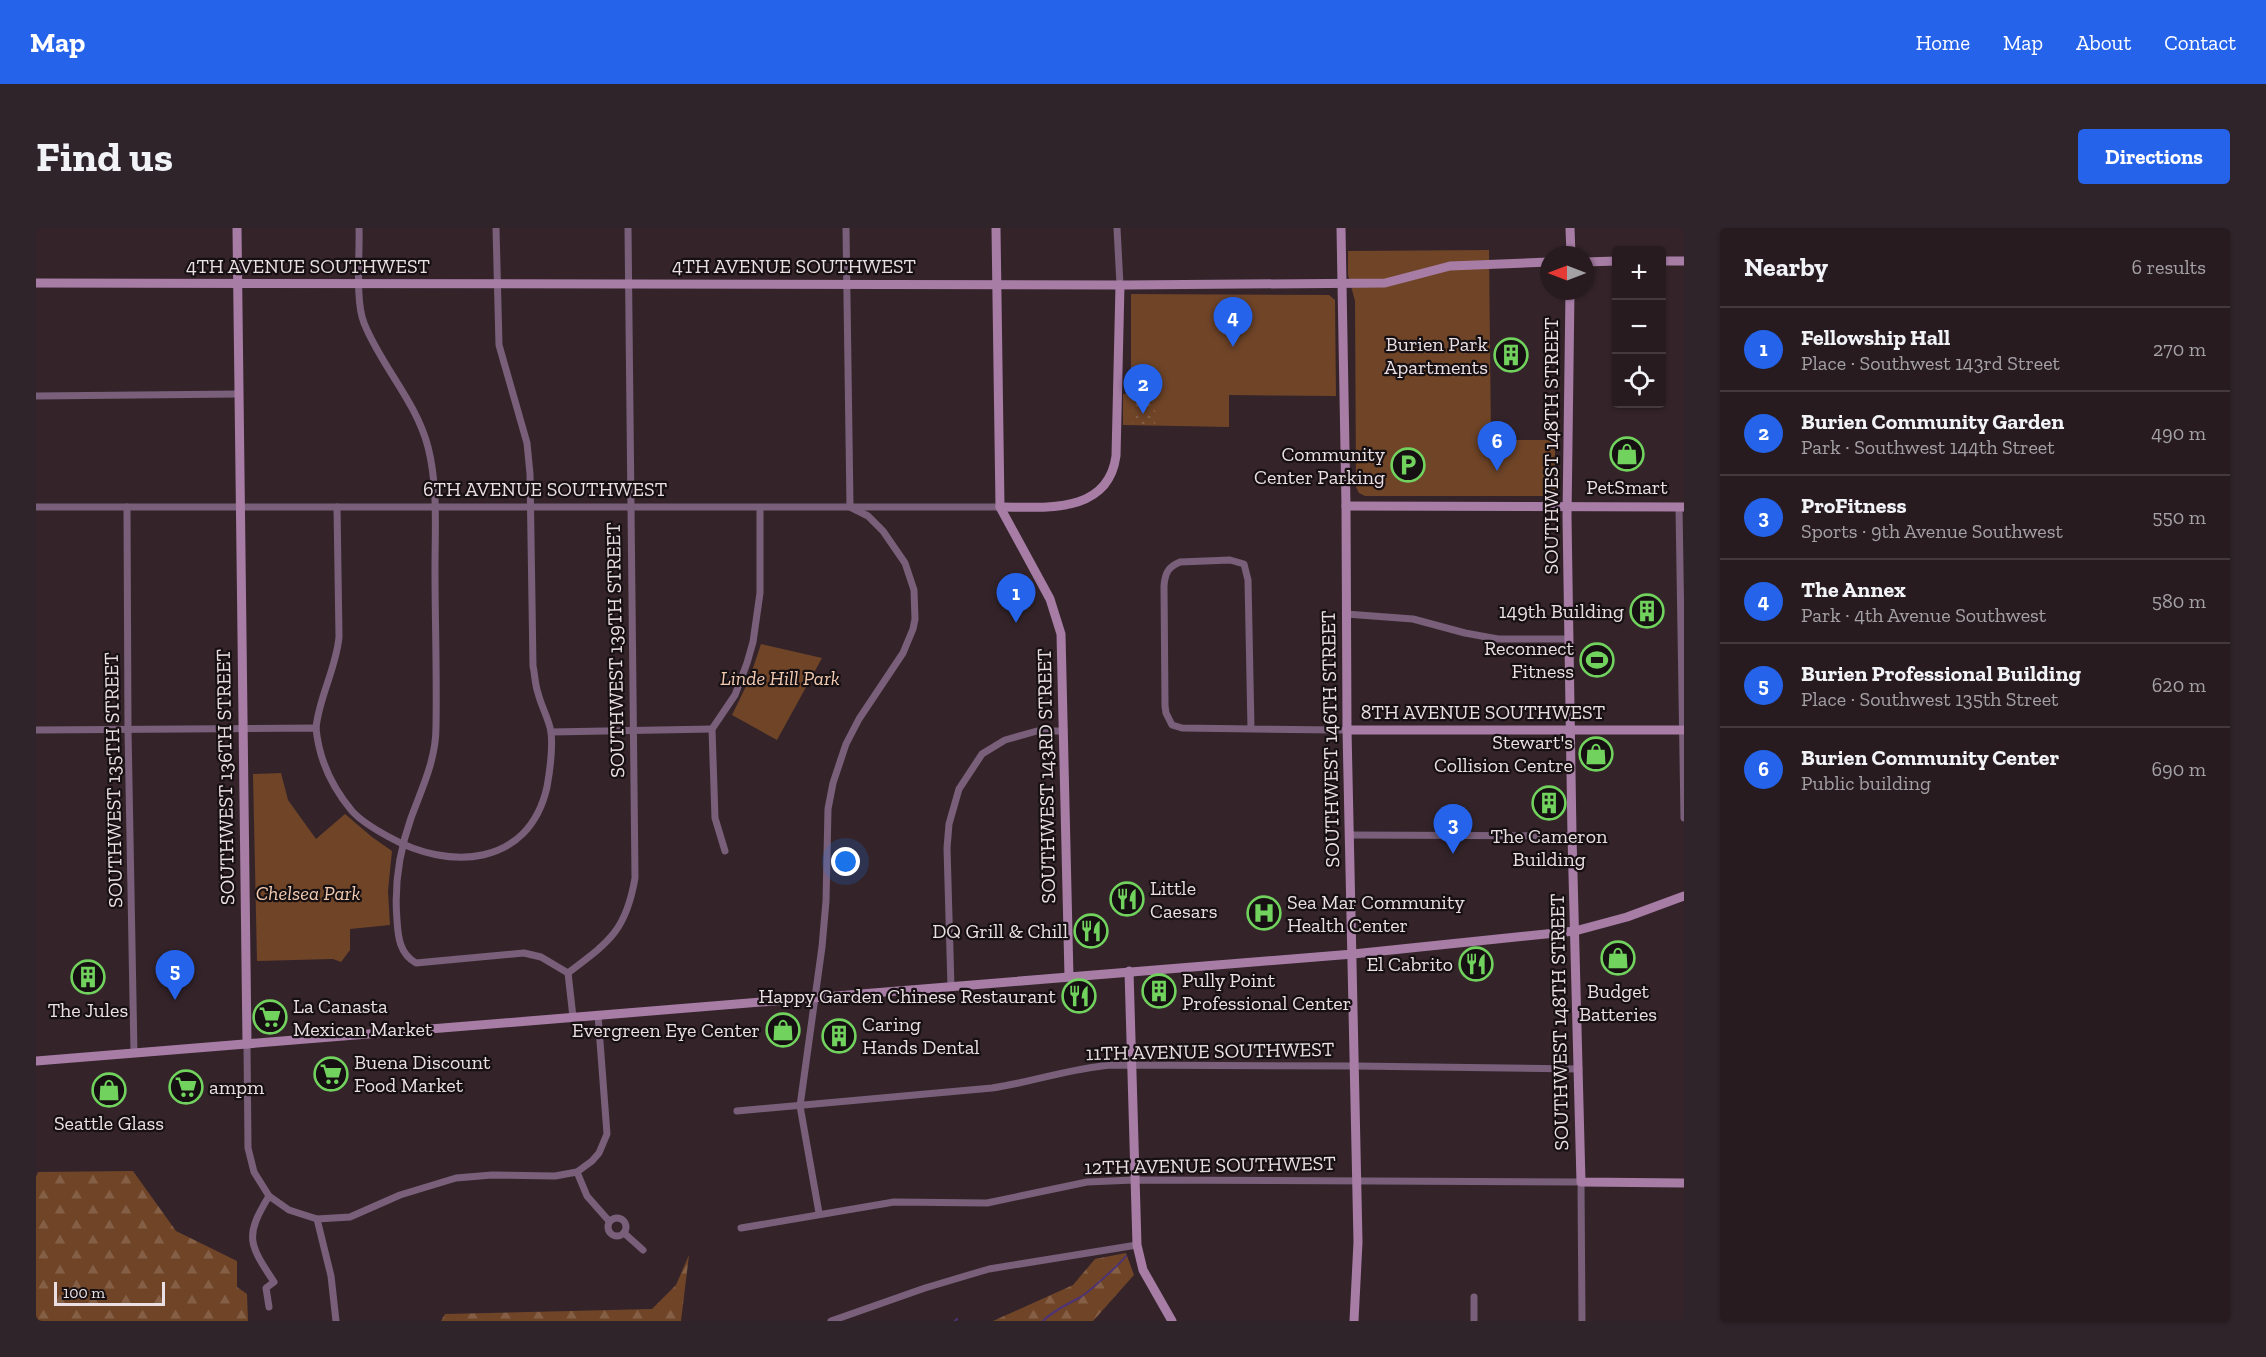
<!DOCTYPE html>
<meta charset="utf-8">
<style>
body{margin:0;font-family:"Zilla Slab",serif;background:#2f2429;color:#f1f3f6}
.controls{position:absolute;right:18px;top:18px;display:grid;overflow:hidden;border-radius:6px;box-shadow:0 2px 4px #0004}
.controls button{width:54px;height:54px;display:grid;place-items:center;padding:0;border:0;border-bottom:2px solid #43393e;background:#271b20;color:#f1f3f6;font:30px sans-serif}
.compass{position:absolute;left:1504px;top:18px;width:54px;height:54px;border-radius:50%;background:#271b20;box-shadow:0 2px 4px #0004;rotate:270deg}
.scale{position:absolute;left:18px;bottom:15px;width:111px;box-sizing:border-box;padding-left:6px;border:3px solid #eadfe3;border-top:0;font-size:16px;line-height:21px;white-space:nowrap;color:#eadfe3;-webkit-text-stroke:4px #171012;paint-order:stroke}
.you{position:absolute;left:810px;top:634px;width:21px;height:21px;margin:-15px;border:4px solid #fff;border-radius:50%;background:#1a73e8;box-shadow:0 0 0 9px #1a73e833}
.badge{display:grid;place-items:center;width:39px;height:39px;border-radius:50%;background:#2563eb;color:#fff;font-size:20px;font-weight:700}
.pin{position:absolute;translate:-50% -50px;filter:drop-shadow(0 2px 3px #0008)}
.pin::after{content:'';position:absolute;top:32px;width:21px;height:18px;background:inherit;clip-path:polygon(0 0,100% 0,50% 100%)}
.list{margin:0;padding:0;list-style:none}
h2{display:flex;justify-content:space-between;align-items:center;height:78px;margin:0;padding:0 24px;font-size:26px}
h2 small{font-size:20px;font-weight:400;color:#a4a1a5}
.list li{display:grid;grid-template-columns:39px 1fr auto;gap:18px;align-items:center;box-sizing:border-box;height:84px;padding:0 24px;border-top:2px solid #43393e}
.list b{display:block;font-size:22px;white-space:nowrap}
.list p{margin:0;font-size:20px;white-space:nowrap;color:#a4a1a5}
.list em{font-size:20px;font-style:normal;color:#a4a1a5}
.icon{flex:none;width:33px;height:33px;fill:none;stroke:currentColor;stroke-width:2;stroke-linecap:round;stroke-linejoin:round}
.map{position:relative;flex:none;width:1648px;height:1093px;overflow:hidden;border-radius:6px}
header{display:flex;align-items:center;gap:36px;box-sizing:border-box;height:84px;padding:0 30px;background:#2563eb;color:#fff}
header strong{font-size:28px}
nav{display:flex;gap:33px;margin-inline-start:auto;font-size:21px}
.intro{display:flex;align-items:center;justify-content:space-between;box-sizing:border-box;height:144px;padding:0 36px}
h1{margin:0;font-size:42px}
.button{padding:15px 27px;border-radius:6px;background:#2563eb;color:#fff;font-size:21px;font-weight:700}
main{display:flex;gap:36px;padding:0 36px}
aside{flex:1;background:#271b20;border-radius:6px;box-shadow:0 2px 4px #0004}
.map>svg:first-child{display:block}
.green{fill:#6f4427}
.forest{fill:url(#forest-firs)}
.garden{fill:url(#garden-dots)}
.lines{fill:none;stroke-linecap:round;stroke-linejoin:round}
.stream{stroke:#4d3479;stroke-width:2}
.street{stroke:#795f79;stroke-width:7}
.secondary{stroke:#a77da6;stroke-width:9}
.labels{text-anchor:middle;stroke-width:4.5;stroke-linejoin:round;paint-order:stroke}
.street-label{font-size:20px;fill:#eadfe3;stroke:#171012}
.poi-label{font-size:20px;fill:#eadfe3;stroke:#171012;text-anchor:end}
.park-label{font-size:20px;font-style:italic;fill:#f3cbb2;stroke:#171012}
</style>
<header>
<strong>Map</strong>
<nav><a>Home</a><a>Map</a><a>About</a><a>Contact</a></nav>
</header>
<div class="intro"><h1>Find us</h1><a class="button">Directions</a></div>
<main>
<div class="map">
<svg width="1648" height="1093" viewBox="0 0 1648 1093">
<defs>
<pattern id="forest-firs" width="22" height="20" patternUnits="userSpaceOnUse" patternTransform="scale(1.5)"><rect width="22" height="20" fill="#6f4427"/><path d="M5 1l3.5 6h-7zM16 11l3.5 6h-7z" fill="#845f46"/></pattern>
<pattern id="garden-dots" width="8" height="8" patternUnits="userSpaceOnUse" patternTransform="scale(1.5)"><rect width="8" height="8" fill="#6f4427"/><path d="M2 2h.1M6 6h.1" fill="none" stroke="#845f46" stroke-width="1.8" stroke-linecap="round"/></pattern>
</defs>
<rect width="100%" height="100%" fill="#34242a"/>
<g class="green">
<path d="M1453,22L1455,212H1519V266L1516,268H1329L1323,265L1320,259L1319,73L1312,47V23Z"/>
<path d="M1095,66L1293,67L1299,72L1300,168L1193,167V199L1087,197V166L1095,165Z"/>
<path d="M725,416L786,430L741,512L696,487L713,452Z"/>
<path d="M245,545L252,572L280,611L309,586L336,609L356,623L352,663L354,697L314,701V722L305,734L297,731L221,733L217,546Z"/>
</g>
<g class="forest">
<path d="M97,943L140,1003L201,1033V1059L211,1066L212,1093H0V949L2,944Z"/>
<path d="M1090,1025L1098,1047L1057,1093H957L1037,1057L1059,1031Z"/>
<path d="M653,1027L645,1093H405L409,1086L616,1081L640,1057Z"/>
</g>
<rect class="garden" x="1096" y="175" width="23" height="21"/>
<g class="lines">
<g class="stream">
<path d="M919,1093L921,1091"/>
<path d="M1007,1093C1018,1082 1030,1077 1043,1070C1052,1065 1084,1036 1090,1028"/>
</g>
<g class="street">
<path d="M323,0C324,26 319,72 328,95C345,138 380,173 392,219C402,258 399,301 399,341C399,394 401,446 400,499C400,532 386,560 375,590C363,624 358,657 361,692C362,710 364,726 380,735L488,725L505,729L532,745L537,789"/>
<path d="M1081,0L1084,57"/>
<path d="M0,168L203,166"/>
<path d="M0,279H964"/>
<path d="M91,279L92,502L98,825"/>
<path d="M1643,279L1648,590"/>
<path d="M1310,386L1377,391L1429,405L1462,411H1533"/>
<path d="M280,500C283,469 300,441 303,409L301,279"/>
<path d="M1215,501L1212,352L1208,336L1194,332L1144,334C1132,339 1129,345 1128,358L1129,478L1130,485L1136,497L1146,500L1300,502H1311"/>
<path d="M0,502L280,500C283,532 295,558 316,583C326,594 340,602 353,609C413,643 493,639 511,559C514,542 517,521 515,504C513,491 505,478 502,465C499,457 499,447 497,438L494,246L491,215L463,117L460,0"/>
<path d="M515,504L676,501"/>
<path d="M1313,607L1536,608"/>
<path d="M689,623L679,590L676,501L699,467L711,435L717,414L724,365V280"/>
<path d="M532,745C573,714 590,703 599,650L592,0"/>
<path d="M915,759L911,620L913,596L923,561L946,526L969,512L1001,503H1028"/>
<path d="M211,816L212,920L218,944L233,968L253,982L281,991L314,989L364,967L420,950L456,947L519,948L541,944L556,933L563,925L571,906L562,787"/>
<path d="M701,883L956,860C997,854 1035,840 1076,837L1319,838L1543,841"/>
<path d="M541,944L551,968L573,993"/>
<path d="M233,968C208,1009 213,1016 238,1054L230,1060L233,1079"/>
<path d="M783,985L764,878L786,719L790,673L792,581L797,555L810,516L823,491L867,425L877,401L879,391L878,362L869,335L847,303L832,288L814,279L810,0"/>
<circle cx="581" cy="999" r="9"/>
<path d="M281,991L295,1048L300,1093"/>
<path d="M705,1000L858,974L951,975L1051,954L1098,952L1545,954L1546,1093"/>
<path d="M588,1005L607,1022"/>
<path d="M1438,1069V1093"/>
<path d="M795,1093L889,1060L953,1041L1101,1017"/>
</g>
<g class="secondary">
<path d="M201,0L211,816"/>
<path d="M960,0L964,279L1014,371L1025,406L1033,749"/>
<path d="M1305,0L1310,278L1311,502L1322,1014L1318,1093"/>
<path d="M1534,0L1535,27"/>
<path d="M1626,33H1648"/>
<path d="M1549,34L1580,33"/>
<path d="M0,55L1090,57L1349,55L1414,38L1513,34"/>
<path d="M1534,63L1531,289L1536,608L1545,954L1648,955"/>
<path d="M1310,278L1648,279"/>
<path d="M964,279C1008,279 1072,287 1080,228L1084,57"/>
<path d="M1311,502H1648"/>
<path d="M1093,743L1101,1017L1107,1042L1136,1093"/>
<path d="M0,833L1317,726L1539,703L1591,689L1648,668"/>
</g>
</g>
<defs>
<symbol id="building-ring" viewBox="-11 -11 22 22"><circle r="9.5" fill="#171012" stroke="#71d35e" stroke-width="1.5"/><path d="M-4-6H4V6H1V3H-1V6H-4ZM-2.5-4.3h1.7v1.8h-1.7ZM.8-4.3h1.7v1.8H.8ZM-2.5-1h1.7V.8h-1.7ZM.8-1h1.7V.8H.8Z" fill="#71d35e"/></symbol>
<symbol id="shop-ring" viewBox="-11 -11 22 22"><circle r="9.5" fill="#171012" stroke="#71d35e" stroke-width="1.5"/><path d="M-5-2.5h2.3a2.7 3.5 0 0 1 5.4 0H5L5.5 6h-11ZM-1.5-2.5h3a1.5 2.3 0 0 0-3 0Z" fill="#71d35e"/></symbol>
<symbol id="parking-ring" viewBox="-11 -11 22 22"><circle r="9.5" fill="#171012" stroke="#71d35e" stroke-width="1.5"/><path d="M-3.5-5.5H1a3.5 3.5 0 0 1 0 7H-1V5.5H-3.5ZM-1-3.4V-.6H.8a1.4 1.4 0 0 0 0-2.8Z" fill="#71d35e"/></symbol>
<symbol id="stadium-ring" viewBox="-11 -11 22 22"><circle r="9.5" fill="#171012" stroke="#71d35e" stroke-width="1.5"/><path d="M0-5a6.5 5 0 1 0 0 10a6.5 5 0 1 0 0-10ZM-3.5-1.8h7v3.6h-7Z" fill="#71d35e"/></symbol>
<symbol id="restaurant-ring" viewBox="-11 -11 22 22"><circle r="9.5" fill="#171012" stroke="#71d35e" stroke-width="1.5"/><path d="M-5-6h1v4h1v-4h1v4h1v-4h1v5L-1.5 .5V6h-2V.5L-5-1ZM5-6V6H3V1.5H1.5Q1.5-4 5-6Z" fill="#71d35e"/></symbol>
<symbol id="hospital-ring" viewBox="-11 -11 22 22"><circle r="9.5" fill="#171012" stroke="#71d35e" stroke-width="1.5"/><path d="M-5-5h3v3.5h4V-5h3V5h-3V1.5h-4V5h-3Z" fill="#71d35e"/></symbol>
<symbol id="supermarket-ring" viewBox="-11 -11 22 22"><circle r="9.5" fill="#171012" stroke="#71d35e" stroke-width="1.5"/><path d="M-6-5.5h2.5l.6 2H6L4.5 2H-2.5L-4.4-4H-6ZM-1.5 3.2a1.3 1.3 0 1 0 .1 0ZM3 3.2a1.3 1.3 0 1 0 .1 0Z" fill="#71d35e"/></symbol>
</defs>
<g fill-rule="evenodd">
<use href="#building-ring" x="1456" y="108" width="38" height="38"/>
<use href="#shop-ring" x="1572" y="207" width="38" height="38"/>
<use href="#parking-ring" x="1353" y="218" width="38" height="38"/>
<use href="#building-ring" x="1592" y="364" width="38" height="38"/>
<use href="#stadium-ring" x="1542" y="413" width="38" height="38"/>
<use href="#shop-ring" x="1541" y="507" width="38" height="38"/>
<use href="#building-ring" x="1494" y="556" width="38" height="38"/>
<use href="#restaurant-ring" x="1072" y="652" width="38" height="38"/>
<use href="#hospital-ring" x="1209" y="666" width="38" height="38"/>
<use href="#restaurant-ring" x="1036" y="684" width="38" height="38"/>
<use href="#shop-ring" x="1563" y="711" width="38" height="38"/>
<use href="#restaurant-ring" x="1421" y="717" width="38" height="38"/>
<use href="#building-ring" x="33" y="730" width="38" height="38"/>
<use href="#building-ring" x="1104" y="744" width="38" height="38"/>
<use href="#restaurant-ring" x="1024" y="749" width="38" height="38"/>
<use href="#supermarket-ring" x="215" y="770" width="38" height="38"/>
<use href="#shop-ring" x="728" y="783" width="38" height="38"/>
<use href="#building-ring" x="784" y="789" width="38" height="38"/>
<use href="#supermarket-ring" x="276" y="827" width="38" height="38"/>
<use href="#supermarket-ring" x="131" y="840" width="38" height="38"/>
<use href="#shop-ring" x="54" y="843" width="38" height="38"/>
</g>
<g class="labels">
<g class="street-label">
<text x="272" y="45">4TH AVENUE SOUTHWEST</text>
<text x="758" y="45">4TH AVENUE SOUTHWEST</text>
<text transform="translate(1515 218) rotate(-90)" y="7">SOUTHWEST 148TH STREET</text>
<text x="509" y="268">6TH AVENUE SOUTHWEST</text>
<text transform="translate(579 422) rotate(-91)" y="7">SOUTHWEST 139TH STREET</text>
<text x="1447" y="491">8TH AVENUE SOUTHWEST</text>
<text transform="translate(1294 511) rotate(-91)" y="7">SOUTHWEST 146TH STREET</text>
<text transform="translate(1010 548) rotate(-91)" y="7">SOUTHWEST 143RD STREET</text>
<text transform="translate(189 549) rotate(-91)" y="7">SOUTHWEST 136TH STREET</text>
<text transform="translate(77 552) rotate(-91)" y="7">SOUTHWEST 135TH STREET</text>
<text transform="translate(1523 794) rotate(-91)" y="7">SOUTHWEST 148TH STREET</text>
<text transform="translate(1174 823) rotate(-1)" y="7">11TH AVENUE SOUTHWEST</text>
<text transform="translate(1174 937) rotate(-1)" y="7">12TH AVENUE SOUTHWEST</text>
</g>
<g class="poi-label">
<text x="1452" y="123">Burien Park<tspan x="1452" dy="23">Apartments</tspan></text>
<text x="1349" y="233">Community<tspan x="1349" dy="23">Center Parking</tspan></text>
<text x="1591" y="266" text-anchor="middle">PetSmart</text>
<text x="1588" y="390">149th Building</text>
<text x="1538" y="427">Reconnect<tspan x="1538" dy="23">Fitness</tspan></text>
<text x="1537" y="521">Stewart's<tspan x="1537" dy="23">Collision Centre</tspan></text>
<text x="1513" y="615" text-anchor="middle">The Cameron<tspan x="1513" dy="23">Building</tspan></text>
<text x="1114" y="667" text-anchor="start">Little<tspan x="1114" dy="23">Caesars</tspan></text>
<text x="1251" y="681" text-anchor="start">Sea Mar Community<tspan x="1251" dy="23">Health Center</tspan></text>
<text x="1032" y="710">DQ Grill &amp; Chill</text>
<text x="1417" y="743">El Cabrito</text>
<text x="1146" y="759" text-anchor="start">Pully Point<tspan x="1146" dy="23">Professional Center</tspan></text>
<text x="1582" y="770" text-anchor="middle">Budget<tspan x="1582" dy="23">Batteries</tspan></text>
<text x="1020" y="775">Happy Garden Chinese Restaurant</text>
<text x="257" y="785" text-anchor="start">La Canasta<tspan x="257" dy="23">Mexican Market</tspan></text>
<text x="52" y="789" text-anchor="middle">The Jules</text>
<text x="826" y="803" text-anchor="start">Caring<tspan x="826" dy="23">Hands Dental</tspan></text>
<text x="724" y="809">Evergreen Eye Center</text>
<text x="318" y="841" text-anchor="start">Buena Discount<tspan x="318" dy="23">Food Market</tspan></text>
<text x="173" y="866" text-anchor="start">ampm</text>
<text x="73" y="902" text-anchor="middle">Seattle Glass</text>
</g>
<g class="park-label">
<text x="744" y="457">Linde Hill Park</text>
<text x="272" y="672">Chelsea Park</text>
</g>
</g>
</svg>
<div class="controls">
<button>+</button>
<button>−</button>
<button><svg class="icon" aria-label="locate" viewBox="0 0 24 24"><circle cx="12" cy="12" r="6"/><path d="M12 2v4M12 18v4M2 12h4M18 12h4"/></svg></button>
</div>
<svg class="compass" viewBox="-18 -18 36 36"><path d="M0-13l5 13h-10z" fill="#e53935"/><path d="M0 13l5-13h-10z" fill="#a4a1a5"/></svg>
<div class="scale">100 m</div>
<div class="you"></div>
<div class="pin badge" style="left:980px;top:395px">1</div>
<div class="pin badge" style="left:1107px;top:186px">2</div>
<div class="pin badge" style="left:1417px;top:626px">3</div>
<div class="pin badge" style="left:1197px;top:119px">4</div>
<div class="pin badge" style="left:139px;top:772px">5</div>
<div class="pin badge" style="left:1461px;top:243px">6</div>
</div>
<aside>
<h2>Nearby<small>6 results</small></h2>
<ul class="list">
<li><span class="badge">1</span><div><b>Fellowship Hall</b><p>Place · Southwest 143rd Street</p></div><em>270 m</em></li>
<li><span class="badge">2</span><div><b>Burien Community Garden</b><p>Park · Southwest 144th Street</p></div><em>490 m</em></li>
<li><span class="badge">3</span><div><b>ProFitness</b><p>Sports · 9th Avenue Southwest</p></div><em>550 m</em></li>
<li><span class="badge">4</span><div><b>The Annex</b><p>Park · 4th Avenue Southwest</p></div><em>580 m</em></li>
<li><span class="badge">5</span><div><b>Burien Professional Building</b><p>Place · Southwest 135th Street</p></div><em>620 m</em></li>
<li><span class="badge">6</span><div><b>Burien Community Center</b><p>Public building</p></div><em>690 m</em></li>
</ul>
</aside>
</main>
